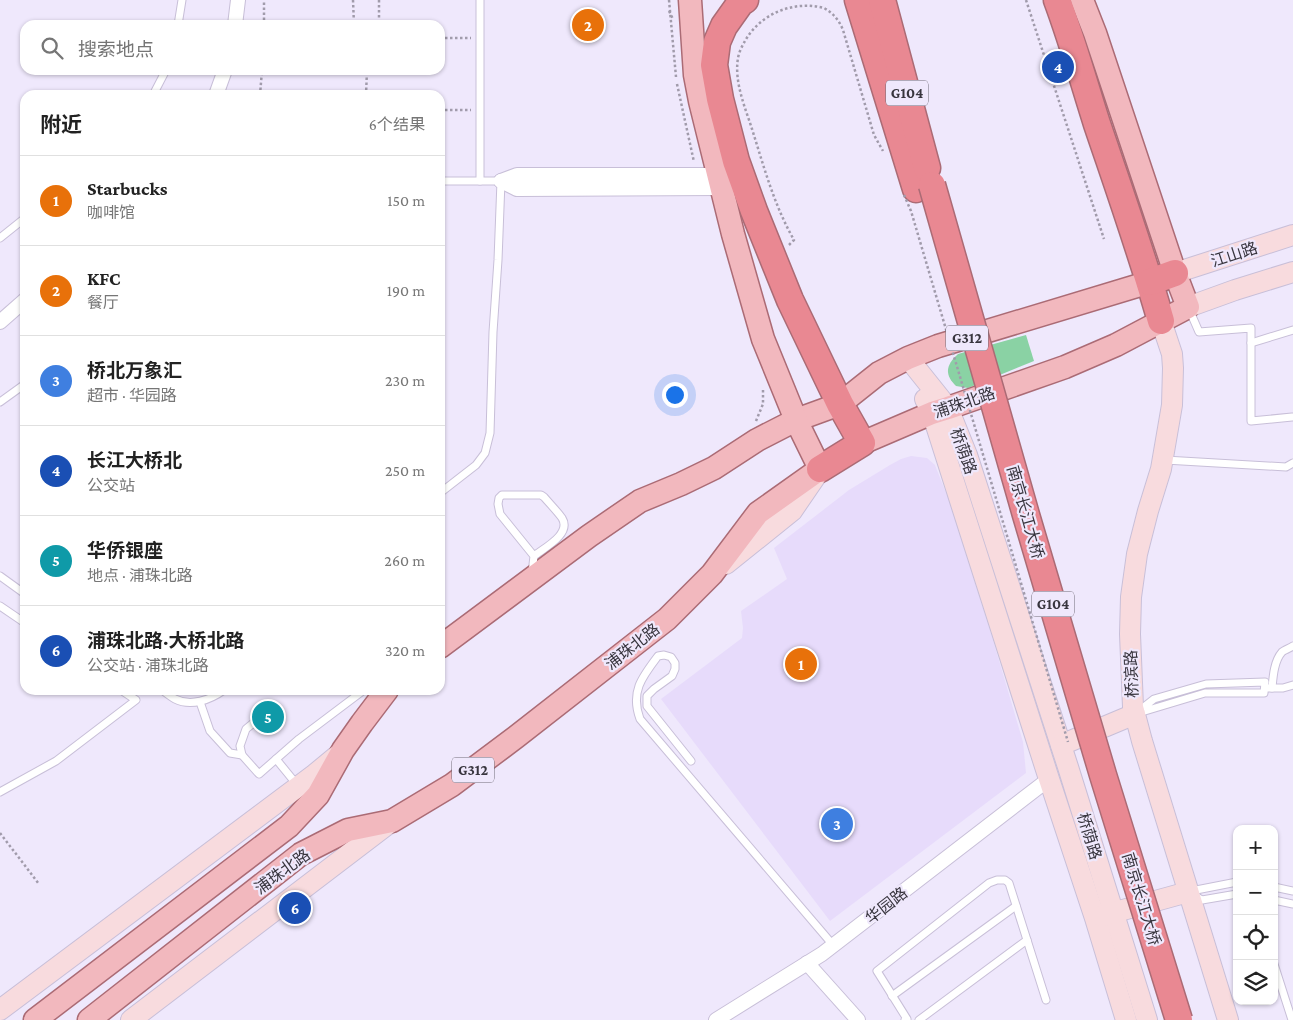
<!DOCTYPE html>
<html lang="zh">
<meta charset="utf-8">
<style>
body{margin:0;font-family:"Crimson Pro","Noto Sans SC",serif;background:#f2f2f2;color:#222}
.controls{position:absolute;right:15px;bottom:15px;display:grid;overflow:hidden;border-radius:10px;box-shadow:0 1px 4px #0004}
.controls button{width:45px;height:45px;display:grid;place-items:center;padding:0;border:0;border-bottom:1px solid #e0e0e0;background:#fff;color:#222;font:25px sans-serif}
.you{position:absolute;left:674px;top:394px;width:18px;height:18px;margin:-12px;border:4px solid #fff;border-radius:50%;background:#1a73e8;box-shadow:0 0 0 8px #1a73e833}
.badge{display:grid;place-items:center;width:32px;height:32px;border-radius:50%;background:#1a73e8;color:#fff;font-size:16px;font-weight:700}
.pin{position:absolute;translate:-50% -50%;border:2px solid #fff;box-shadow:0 1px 5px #0006}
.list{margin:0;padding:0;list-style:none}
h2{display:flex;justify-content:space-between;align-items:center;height:65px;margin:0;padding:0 20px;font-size:21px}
h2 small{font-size:16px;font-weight:400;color:#767676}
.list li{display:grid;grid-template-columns:32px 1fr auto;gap:15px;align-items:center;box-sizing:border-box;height:90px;padding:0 20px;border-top:1px solid #e0e0e0}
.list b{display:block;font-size:19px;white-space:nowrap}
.list p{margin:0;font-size:16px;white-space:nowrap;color:#767676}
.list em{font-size:16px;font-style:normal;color:#767676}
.icon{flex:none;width:28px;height:28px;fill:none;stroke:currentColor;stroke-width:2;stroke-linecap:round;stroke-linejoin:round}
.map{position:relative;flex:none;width:1293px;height:1020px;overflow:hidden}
.search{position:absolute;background:#fff;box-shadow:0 1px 4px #0004;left:20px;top:20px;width:425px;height:55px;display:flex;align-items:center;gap:12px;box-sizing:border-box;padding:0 18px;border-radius:15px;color:#767676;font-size:19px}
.panel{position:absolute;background:#fff;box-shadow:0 1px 4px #0004;left:20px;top:90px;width:425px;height:605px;border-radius:15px}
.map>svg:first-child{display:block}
.built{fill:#e7dbfb}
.green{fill:#8ad2a4}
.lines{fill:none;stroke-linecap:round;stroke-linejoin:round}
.lane-casing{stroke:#c8bfd8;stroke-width:9}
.street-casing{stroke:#c8bfd8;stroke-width:16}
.secondary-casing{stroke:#c8bfd8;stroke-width:22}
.primary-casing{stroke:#ab6b75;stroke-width:25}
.highway-casing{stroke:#ab6b75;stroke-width:29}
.path{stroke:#a19bab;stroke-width:2.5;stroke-dasharray:2.5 2.5;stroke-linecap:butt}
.lane{stroke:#fff;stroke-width:7}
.street{stroke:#fff;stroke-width:14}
.secondary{stroke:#f8dbde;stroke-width:20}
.primary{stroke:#f2b8be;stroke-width:22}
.highway{stroke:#e98892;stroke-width:26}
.highway-bridge-casing{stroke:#ab6b75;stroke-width:29;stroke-linecap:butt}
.path-bridge{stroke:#a19bab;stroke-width:2.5;stroke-dasharray:2.5 2.5;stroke-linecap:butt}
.highway-bridge{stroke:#e98892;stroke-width:26}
.labels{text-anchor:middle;stroke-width:4.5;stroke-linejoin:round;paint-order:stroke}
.shield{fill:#efe8fc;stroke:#6f6b77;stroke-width:1}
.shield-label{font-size:15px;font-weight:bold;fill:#38353e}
.street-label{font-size:16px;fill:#38353e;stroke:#efe8fc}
</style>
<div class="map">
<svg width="1293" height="1020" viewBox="0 0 1293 1020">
<rect width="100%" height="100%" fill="#efe8fc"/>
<path class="built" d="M911,456L927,458L935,465L950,503L993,640L1023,742L1026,773L830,921L661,699L742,638L743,628L741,611L787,579L774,548L849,490L890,465L901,459Z"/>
<path class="green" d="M1026,335L1034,361L968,388L956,386C944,374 946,365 958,354Z"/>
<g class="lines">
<defs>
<g id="lane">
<path d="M480,0V181"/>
<path d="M178,25L182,0"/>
<path d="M153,95L166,70"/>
<path d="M440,181H501L498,260L493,332L490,433L485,453L476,465L440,493"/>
<path d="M0,238L25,218"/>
<path d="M1189,309L1199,332L1251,328V421L1292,417"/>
<path d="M1251,343L1293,330"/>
<path d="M0,402L25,384"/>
<path d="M1165,460L1286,467L1293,463"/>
<path d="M532,573L534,556L500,514L498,504L499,498L502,495H541L544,497C550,504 557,511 562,518C572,534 544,548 534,556"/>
<path d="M0,576L25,594"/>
<path d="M0,606L25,623"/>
<path d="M1265,682L1264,693H1205L1135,714L1154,699L1206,684Z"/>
<path d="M1267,688H1283L1293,685"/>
<path d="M1272,688C1273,677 1274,661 1282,652C1284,650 1290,648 1293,646"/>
<path d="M162,690C166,693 171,697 175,699C191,707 210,700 224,690"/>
<path d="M200,702L210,731L230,753L242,755"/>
<path d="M262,716L246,729L240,746L242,755L259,774L299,739L364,690"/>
<path d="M276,759L298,786"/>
<path d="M691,761L647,706V696L654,689L672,676L675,669V663L671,657L664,655L658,656C642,677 630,692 640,719L833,945"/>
<path d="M0,792L56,761L136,700L121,690"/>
<path d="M1274,887L1293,891"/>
<path d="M1191,891L1237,882"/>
<path d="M1195,896L1202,900L1237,894"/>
<path d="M1274,900L1293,904"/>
<path d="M1274,964L1292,1020"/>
<path d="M892,996L1016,906"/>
<path d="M905,1020L907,1019L877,971L989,883L997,880H1005L1009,883L1046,1000"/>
<path d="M919,1020L1027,940"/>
</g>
<g id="street">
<path d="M235,25L238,0"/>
<path d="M216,95L225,70"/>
<path d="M501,181L517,189L721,188"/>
<path d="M501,181L517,175H718"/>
<path d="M0,322L25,300"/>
<path d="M807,963L858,1020"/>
<path d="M716,1020L822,954L1049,779"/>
</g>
<g id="secondary">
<path d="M1175,273L1293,235"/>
<path d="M1188,307L1235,290L1293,272"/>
<path d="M1161,321L1172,354L1173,368L1172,405L1161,469L1148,511L1137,554L1131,597L1130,634L1133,707L1142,741L1228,1020"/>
<path d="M908,358L948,408L967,455L1068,767L1147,1020"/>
<path d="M925,399L932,413L1049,779L1095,918L1126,1020"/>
<path d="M726,564L792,511L818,473"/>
<path d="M1061,745L1135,714"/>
<path d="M1101,916L1188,892"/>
<path d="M0,1010L315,774L338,755"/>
<path d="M131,1020L392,821"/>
</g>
<g id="primary">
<path d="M862,443L932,413L948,408L1065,367L1116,345L1188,307L1175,273L1095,33L1082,0"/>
<path d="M440,647L589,536L640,501L681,484L714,468L757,440L796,420L840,404L879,373L908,358L938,346L1150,282"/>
<path d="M35,1020L289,826L318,795L343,750L362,723L387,690"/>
<path d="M89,1020L301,854L348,830L392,821L452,785L516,737L667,619L712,574L758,513L820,469L796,420L763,339L733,234L700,101L695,75L690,0"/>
</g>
<g id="highway">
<path d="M745,0L741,2L724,26L717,42L714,65L720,99L736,161L754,211L790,300L840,404L862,443L820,469"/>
<path d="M858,0L916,189"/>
<path d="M882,0L927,168"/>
<path d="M1057,0C1072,40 1084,83 1097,124C1119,189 1142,254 1161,321"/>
<path d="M1150,282L1175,273"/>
</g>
</defs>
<use href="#lane" class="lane-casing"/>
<use href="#street" class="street-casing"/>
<use href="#secondary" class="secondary-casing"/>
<use href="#primary" class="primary-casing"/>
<use href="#highway" class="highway-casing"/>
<g class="path">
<path d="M353,0L354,25"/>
<path d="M379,0V25"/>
<path d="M669,0L676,77"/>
<path d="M1026,0L1104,239"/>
<path d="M669,11L673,19"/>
<path d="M264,25V0"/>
<path d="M440,38H471"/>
<path d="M677,84L694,162"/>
<path d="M260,95L262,70"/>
<path d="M366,95L367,70"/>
<path d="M440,110H471"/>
<path d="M789,245L794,240C774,205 764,167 752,129C745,107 734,82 738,58C739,52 742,46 745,41C760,14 793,0 824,8C833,13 839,20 843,30L874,135L883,151"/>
<path d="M756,421L763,404V388"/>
<path d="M0,833L39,884"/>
</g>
<use href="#lane" class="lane"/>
<use href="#street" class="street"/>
<use href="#secondary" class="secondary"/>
<use href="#primary" class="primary"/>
<use href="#highway" class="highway"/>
<defs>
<path id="highway-bridge" d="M932,185L1026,515L1103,775L1179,1020"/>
</defs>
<use href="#highway-bridge" class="highway-bridge-casing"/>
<path class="path-bridge" d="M904,195L911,211L1068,742"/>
<use href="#highway-bridge" class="highway-bridge"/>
</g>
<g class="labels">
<g class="shield">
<rect x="886" y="80.5" width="42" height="25" rx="4"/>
<rect x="946" y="325.5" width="42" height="25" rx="4"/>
<rect x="1032" y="591.5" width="42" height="25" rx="4"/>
<rect x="452" y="757.5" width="42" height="25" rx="4"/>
</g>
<g class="shield-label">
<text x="907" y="98">G104</text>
<text x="967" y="343">G312</text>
<text x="1053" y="609">G104</text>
<text x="473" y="775">G312</text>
</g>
<g class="street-label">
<text transform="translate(1234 254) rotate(-18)" y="6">江山路</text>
<text transform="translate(964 402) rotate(-19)" y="6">浦珠北路</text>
<text transform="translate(964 451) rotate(70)" y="6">桥荫路</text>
<text transform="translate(1026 512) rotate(74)" y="6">南京长江大桥</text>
<text transform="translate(632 646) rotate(-38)" y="6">浦珠北路</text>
<text transform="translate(1131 674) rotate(-92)" y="6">桥滨路</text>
<text transform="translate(1090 836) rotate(73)" y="6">桥荫路</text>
<text transform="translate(282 871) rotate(-36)" y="6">浦珠北路</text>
<text transform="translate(1142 899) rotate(73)" y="6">南京长江大桥</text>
<text transform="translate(886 905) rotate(-38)" y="6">华园路</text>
</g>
</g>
</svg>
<div class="controls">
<button>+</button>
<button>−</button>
<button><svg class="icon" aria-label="locate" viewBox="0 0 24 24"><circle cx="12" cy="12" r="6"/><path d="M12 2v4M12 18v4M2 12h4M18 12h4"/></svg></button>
<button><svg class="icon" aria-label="layers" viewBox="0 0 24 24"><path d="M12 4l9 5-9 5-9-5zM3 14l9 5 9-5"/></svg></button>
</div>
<div class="you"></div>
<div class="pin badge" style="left:801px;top:664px;background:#e8710a">1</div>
<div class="pin badge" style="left:588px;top:25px;background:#e8710a">2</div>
<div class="pin badge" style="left:837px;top:824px;background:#3f7fe0">3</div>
<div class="pin badge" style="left:1058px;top:67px;background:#1a4fb4">4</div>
<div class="pin badge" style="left:268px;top:717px;background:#0f9aa8">5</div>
<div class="pin badge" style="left:295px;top:908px;background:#1a4fb4">6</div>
<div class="search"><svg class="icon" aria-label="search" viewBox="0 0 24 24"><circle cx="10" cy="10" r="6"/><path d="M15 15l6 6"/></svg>搜索地点</div>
<section class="panel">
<h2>附近<small>6个结果</small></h2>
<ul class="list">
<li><span class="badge" style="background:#e8710a">1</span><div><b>Starbucks</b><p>咖啡馆</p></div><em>150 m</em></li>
<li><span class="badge" style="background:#e8710a">2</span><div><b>KFC</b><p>餐厅</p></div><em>190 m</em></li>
<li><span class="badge" style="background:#3f7fe0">3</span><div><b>桥北万象汇</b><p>超市 · 华园路</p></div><em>230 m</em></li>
<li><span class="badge" style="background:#1a4fb4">4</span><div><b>长江大桥北</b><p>公交站</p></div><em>250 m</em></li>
<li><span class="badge" style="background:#0f9aa8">5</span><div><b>华侨银座</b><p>地点 · 浦珠北路</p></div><em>260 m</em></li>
<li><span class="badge" style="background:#1a4fb4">6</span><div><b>浦珠北路·大桥北路</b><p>公交站 · 浦珠北路</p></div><em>320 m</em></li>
</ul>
</section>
</div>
